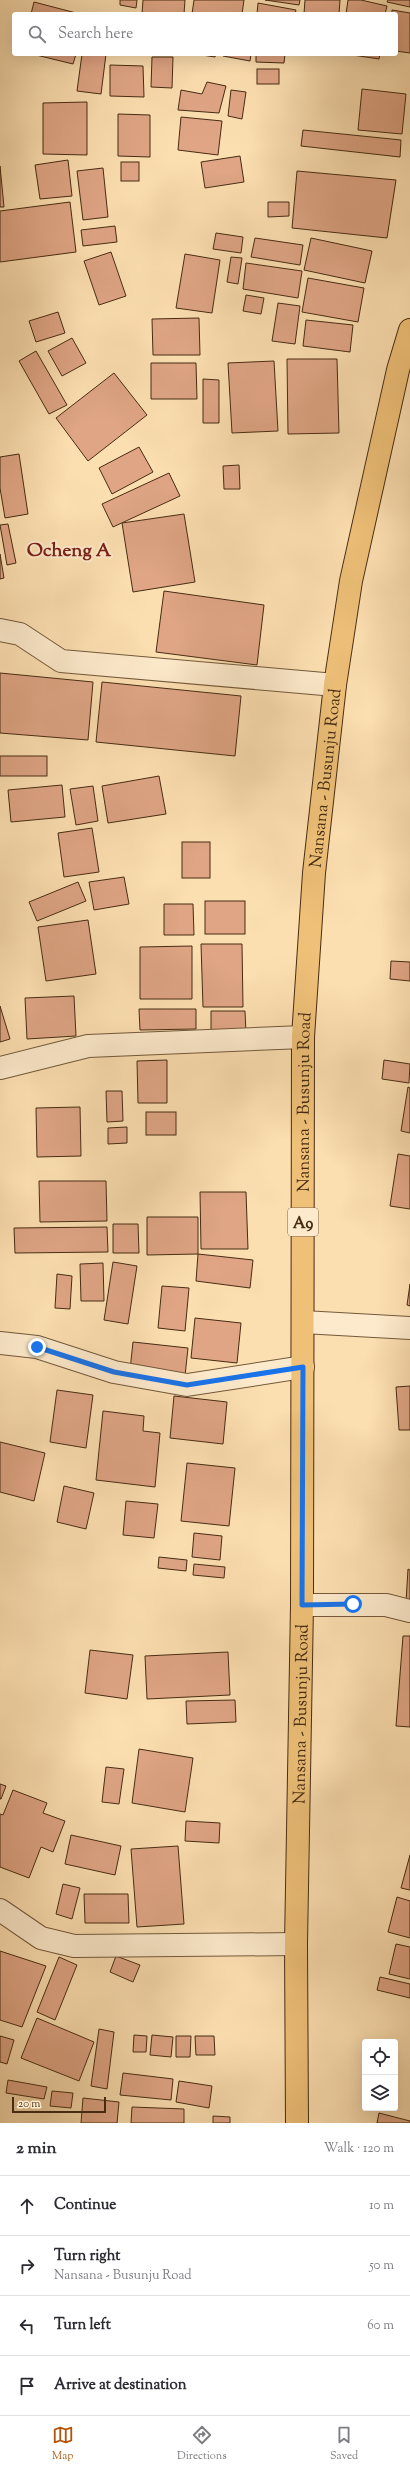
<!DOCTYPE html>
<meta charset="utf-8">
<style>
body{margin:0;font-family:"Sorts Mill Goudy",serif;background:#f7f7f7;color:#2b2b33}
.controls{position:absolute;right:12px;bottom:12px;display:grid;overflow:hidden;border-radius:4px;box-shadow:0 4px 16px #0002}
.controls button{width:36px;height:36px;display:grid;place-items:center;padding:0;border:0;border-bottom:1px solid #e1e1e2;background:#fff;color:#2b2b33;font:20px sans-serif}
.scale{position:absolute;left:12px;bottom:10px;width:94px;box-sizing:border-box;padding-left:4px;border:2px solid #472c12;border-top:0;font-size:11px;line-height:14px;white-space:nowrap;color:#472c12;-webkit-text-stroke:3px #fdeacc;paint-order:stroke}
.stop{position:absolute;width:12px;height:12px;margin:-9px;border:3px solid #1a73e8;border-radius:50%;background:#fff}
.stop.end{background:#1a73e8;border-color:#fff;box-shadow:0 1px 4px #0008}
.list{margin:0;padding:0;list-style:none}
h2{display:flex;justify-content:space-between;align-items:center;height:52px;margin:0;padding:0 16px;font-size:17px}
h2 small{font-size:13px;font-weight:400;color:#7c7c81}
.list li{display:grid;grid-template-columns:26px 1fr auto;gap:12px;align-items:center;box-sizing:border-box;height:60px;padding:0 16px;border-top:1px solid #e1e1e2}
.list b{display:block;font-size:15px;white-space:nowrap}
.list p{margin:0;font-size:13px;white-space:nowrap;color:#7c7c81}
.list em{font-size:13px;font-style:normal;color:#7c7c81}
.icon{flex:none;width:22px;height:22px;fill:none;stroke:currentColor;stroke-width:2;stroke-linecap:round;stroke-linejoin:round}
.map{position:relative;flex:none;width:410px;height:2123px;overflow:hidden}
.search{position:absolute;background:#fff;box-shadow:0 4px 16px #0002;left:12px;right:12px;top:12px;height:44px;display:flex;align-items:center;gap:10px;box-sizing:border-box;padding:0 14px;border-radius:4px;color:#7c7c81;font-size:15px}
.sheet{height:292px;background:#fff}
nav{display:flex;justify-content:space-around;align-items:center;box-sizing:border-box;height:56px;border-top:1px solid #e1e1e2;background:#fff;font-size:11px;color:#7c7c81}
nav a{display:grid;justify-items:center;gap:2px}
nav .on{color:#b45309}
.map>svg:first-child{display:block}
.building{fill:#dfa585;stroke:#472c12}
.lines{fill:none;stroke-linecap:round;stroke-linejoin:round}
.minor-casing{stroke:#74593a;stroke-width:24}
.primary-casing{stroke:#472c12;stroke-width:24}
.minor{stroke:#fdeacc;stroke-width:22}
.primary{stroke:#eec078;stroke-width:22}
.route{stroke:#1a73e8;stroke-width:5}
.labels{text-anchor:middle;stroke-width:4;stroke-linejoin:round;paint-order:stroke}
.shield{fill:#fdeacc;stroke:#7e654a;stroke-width:1}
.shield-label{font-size:16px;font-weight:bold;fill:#472c12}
.street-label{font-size:17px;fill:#472c12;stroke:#fdeacc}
.quarter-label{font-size:19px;font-weight:bold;fill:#7a1f14;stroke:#fdeacc}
</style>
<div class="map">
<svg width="410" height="2123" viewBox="0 0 410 2123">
<rect width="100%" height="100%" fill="#fcdfb1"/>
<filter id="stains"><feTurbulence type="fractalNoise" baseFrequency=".005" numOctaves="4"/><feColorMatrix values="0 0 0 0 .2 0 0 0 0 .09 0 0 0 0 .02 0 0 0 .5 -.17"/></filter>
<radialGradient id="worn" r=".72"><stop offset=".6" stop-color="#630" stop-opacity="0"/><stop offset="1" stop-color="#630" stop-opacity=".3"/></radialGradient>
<g class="building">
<path d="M120,0H137L136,8L120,5Z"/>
<path d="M143,0H185L184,14H142Z"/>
<path d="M194,0H244L242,14H192Z"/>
<path d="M265,0H300L299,5Z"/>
<path d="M305,0H340L339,14H304Z"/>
<path d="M348,0H361L387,6L385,14H346Z"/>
<path d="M388,0H410V7L387,2Z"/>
<path d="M34,2L80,14H31Z"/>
<path d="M258,3L296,10L295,14H257Z"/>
<path d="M392,10L410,13V53L396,51V14H392Z"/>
<path d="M32,54H76L73,64Z"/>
<path d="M82,54H106L101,94L77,91Z"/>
<path d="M195,54H216L215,57Z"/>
<path d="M223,54H251L250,61L223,56Z"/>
<path d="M256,54H285L284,63L256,62Z"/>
<path d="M346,54H380L379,59Z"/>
<path d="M152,57H173L172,88L151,87Z"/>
<path d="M110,65L143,66L144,97L110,96Z"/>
<rect x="257" y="69" width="22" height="15"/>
<path d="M207,82L226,86L219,113L178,110L181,90L202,94Z"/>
<path d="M362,89L406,94L402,134L358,130Z"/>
<path d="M231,90L246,92L242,119L228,116Z"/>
<path d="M87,102V155L43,154V103Z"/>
<path d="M118,114L150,115V157L118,156Z"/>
<path d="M181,117L222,121L218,155L178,150Z"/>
<path d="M303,130L401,140L400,157L301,146Z"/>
<path d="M240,156L244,182L205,188L201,162Z"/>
<path d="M68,160L72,196L40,199L35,165Z"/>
<rect x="121" y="162" width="18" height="19"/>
<path d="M0,166L4,207H0Z"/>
<path d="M103,168L108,217L83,220L77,171Z"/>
<path d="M297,171L396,180L387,238L292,228Z"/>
<path d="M70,202L76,252L0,262V211Z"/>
<path d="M268,202H289V216L268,217Z"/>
<path d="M115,226L117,242L83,246L81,230Z"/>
<path d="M216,233L243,237L241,253L213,249Z"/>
<path d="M255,238L303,245L300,265L251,257Z"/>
<path d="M311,238L372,251L365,283L304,270Z"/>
<path d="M111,252L126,296L99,305L84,261Z"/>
<path d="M185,254L220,260L212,313L176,308Z"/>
<path d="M231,257L242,258L238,284L227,282Z"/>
<path d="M246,263L302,271L298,298L243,289Z"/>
<path d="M308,278L364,288L358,322L302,312Z"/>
<path d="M246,295L264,298L261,314L243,311Z"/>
<path d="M278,303L300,306L295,344L272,341Z"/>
<path d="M58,312L65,333L36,342L29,321Z"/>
<path d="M199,318L200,355H153L152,319Z"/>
<path d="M306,320L353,325L350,352L303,346Z"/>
<path d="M72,338L86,363L62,376L48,351Z"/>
<path d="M36,351L67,405L49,414L19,361Z"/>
<path d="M287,359H337L339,433L288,434Z"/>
<path d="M274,361L278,431L232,433L228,363Z"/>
<path d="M151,363H196L197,399H151Z"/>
<path d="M114,373L147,415L88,461L56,418Z"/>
<path d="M203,379L219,380V423H203Z"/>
<path d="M139,447L153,472L112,494L99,468Z"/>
<path d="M19,454L28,514L5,518L0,488V457Z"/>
<path d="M239,465L240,489H224L223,466Z"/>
<path d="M169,473L180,496L113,527L102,504Z"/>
<path d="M184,514L195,582L133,592L122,523Z"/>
<path d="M8,524L16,563L7,565L0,525Z"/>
<path d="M0,554L4,578L0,579Z"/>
<path d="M164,591L264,605L257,665L156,652Z"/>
<path d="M0,673L93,682L88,740L0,733Z"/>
<path d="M102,682L241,696L235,756L96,742Z"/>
<rect x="0" y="756" width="47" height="20"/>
<path d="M159,776L166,814L108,823L102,786Z"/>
<path d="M62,785L65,817L11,822L8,790Z"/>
<path d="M93,786L98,821L76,825L70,789Z"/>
<path d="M92,828L99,872L64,877L58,833Z"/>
<rect x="182" y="842" width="28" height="36"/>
<path d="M124,877L129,904L94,910L89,882Z"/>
<path d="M78,882L86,901L37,921L29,902Z"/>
<rect x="205" y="901" width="40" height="33"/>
<path d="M164,904H193L194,935H164Z"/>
<path d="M88,920L96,974L46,981L38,927Z"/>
<path d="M201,944H242L243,1007H203Z"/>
<path d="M192,946V999H140V947Z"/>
<path d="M391,961L410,962V981L390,979Z"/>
<path d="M74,996L76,1036L27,1039L25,998Z"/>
<path d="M0,1006L10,1039L0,1042Z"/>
<path d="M139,1009H196V1029L140,1030Z"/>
<path d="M211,1011H245L246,1033L211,1034Z"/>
<path d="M167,1060V1103H138L137,1061Z"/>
<path d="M384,1060L410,1064L409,1083L382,1079Z"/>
<path d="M408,1087L410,1088V1133L401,1131Z"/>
<path d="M106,1091H122L123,1121L107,1122Z"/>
<path d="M80,1107L81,1156L37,1157L36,1108Z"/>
<rect x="146" y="1112" width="30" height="23"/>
<path d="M127,1127V1143L108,1144V1128Z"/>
<path d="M398,1154L410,1156V1209L390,1206Z"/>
<path d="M39,1181H106L107,1221L40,1222Z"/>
<path d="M200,1192H246L248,1249H201Z"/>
<path d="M147,1217H198V1254L147,1255Z"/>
<path d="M113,1224H138L139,1253H113Z"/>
<path d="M107,1227L108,1252L15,1253L14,1228Z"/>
<path d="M198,1254L253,1260L250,1288L196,1281Z"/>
<path d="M113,1262L137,1266L128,1324L104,1320Z"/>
<path d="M103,1263L104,1301H81L80,1264Z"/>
<path d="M57,1274L72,1276L70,1309L55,1308Z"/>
<path d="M410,1284V1306L407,1305Z"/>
<path d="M162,1286L189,1288L185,1331L158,1328Z"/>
<path d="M195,1318L241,1323L237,1363L191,1358Z"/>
<path d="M133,1342L188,1348L185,1376L130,1370Z"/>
<path d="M410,1386V1430H399L396,1387Z"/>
<path d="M57,1390L93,1395L86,1448L50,1442Z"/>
<path d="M174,1396L227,1402L223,1444L170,1438Z"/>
<path d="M103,1411L144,1416L143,1431L160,1433L155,1487L96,1480Z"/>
<path d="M0,1442L45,1453L34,1501L0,1492Z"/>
<path d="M187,1463L235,1468L229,1526L181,1521Z"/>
<path d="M64,1486L94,1493L86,1529L57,1522Z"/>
<path d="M126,1501L158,1504L154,1538L123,1535Z"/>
<path d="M194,1533L222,1536L220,1560L192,1557Z"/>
<path d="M159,1557L187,1560L186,1571L158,1568Z"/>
<path d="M194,1564L225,1567L224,1578L193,1575Z"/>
<path d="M408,1569L410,1570V1602H406Z"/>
<path d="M403,1636H410V1727L396,1726Z"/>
<path d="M90,1650L133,1655L127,1699L85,1693Z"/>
<path d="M228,1652L230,1695L147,1699L145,1656Z"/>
<path d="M235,1700L236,1722L187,1724L186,1701Z"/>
<path d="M139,1749L193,1758L185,1812L132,1803Z"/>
<path d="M106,1767L124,1769L119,1804L102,1802Z"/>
<path d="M0,1784L6,1786L1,1799H0Z"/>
<path d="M13,1790L47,1803L43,1813L65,1821L53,1852L41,1847L29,1878L0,1867V1814L3,1815Z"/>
<path d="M186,1821L220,1823L219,1843L185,1841Z"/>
<path d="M71,1835L121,1846L115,1875L65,1864Z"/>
<path d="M178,1846L184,1924L137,1927L131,1849Z"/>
<path d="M410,1855V1890L401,1888Z"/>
<path d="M63,1884L80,1888L72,1919L56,1914Z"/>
<path d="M84,1894H128L129,1923H85Z"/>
<path d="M397,1897L410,1901V1938L388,1932Z"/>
<path d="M396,1944L410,1947V1979L389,1974Z"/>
<path d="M0,1951L46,1966L22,2027L0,2020Z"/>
<path d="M116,1956L140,1965L133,1982L110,1972Z"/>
<path d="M59,1957L77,1965L55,2020L37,2012Z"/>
<path d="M380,1977L410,1984V1998L377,1990Z"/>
<path d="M37,2018L94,2042L79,2081L21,2058Z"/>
<path d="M99,2029L114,2032L107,2089L91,2086Z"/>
<path d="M134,2035L147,2036L146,2052H133Z"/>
<path d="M152,2035L173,2037L171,2057L150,2055Z"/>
<path d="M0,2036L14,2040L7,2064L0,2062Z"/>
<path d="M176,2036H191L190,2057H176Z"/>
<path d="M195,2036H214L215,2055H196Z"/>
<path d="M123,2073L173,2079L171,2100L120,2095Z"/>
<path d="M8,2080L47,2087L44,2099L6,2093Z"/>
<path d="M179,2081L212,2086L209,2108L176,2102Z"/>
<path d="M52,2091L73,2093L71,2108L50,2106Z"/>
<path d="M83,2098L119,2102L117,2123H81Z"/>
<path d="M132,2107L184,2109V2123H131Z"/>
<path d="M379,2113L410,2121V2123H377Z"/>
<path d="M213,2116L230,2117V2123H213Z"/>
</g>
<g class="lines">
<defs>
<g id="minor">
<path d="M0,630L20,634L61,661L335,685"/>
<path d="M0,1068L88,1046L303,1037"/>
<path d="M303,1322L410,1328"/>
<path d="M0,1343L37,1347L114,1372L187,1385L303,1367"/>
<path d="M302,1605H386L410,1611"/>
<path d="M0,1910L41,1938L74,1946L296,1944"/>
</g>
<g id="primary">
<path id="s1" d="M297,2123L296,1944L302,1605L303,1037L314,873L335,685L351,581L398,370L410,330"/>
</g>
</defs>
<use href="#minor" class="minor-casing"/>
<use href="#primary" class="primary-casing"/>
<use href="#minor" class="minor"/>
<use href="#primary" class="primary"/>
</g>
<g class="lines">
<path class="route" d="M37,1347L114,1372L187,1385L303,1367L302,1605L353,1604"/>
</g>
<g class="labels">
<rect class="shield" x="288" y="1208" width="30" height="28" rx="3"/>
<g class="shield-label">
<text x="303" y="1228">A9</text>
</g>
<g class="street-label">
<text dy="6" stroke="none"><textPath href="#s1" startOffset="1346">Nansana - Busunju Road</textPath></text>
<text dy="6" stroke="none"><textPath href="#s1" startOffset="1021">Nansana - Busunju Road</textPath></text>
<text dy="6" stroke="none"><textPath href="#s1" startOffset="409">Nansana - Busunju Road</textPath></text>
</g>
<g class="quarter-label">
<text x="69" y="556">Ocheng A</text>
</g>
</g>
<rect width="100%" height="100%" filter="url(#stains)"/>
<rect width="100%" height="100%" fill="url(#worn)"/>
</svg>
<div class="controls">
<button><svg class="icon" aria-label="locate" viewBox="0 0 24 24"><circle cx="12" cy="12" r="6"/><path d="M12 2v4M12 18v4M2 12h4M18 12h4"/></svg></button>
<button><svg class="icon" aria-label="layers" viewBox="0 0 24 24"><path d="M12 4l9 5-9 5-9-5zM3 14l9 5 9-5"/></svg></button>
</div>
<div class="scale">20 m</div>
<div class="stop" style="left:353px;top:1604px"></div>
<div class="stop end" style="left:37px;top:1347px"></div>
<div class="search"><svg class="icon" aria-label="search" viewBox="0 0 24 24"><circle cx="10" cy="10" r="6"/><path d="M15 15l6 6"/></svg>Search here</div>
</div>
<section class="sheet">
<h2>2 min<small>Walk · 120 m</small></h2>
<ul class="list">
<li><svg class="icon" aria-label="ahead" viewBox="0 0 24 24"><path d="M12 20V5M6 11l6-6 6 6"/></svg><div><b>Continue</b></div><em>10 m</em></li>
<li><svg class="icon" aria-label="right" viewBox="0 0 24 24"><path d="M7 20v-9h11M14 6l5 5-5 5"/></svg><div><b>Turn right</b><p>Nansana - Busunju Road</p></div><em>50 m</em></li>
<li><svg class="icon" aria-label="left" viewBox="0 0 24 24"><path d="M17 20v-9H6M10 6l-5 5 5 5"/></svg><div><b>Turn left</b></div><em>60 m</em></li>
<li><svg class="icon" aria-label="arrive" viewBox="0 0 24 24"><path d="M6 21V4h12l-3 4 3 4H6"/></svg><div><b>Arrive at destination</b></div></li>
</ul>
</section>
<nav>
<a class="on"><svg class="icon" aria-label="map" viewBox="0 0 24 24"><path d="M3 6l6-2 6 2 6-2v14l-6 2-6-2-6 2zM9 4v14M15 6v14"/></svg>Map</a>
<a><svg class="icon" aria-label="directions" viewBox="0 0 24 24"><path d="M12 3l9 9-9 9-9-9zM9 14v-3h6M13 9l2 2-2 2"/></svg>Directions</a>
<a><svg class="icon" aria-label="saved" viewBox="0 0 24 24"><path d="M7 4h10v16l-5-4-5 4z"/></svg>Saved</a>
</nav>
